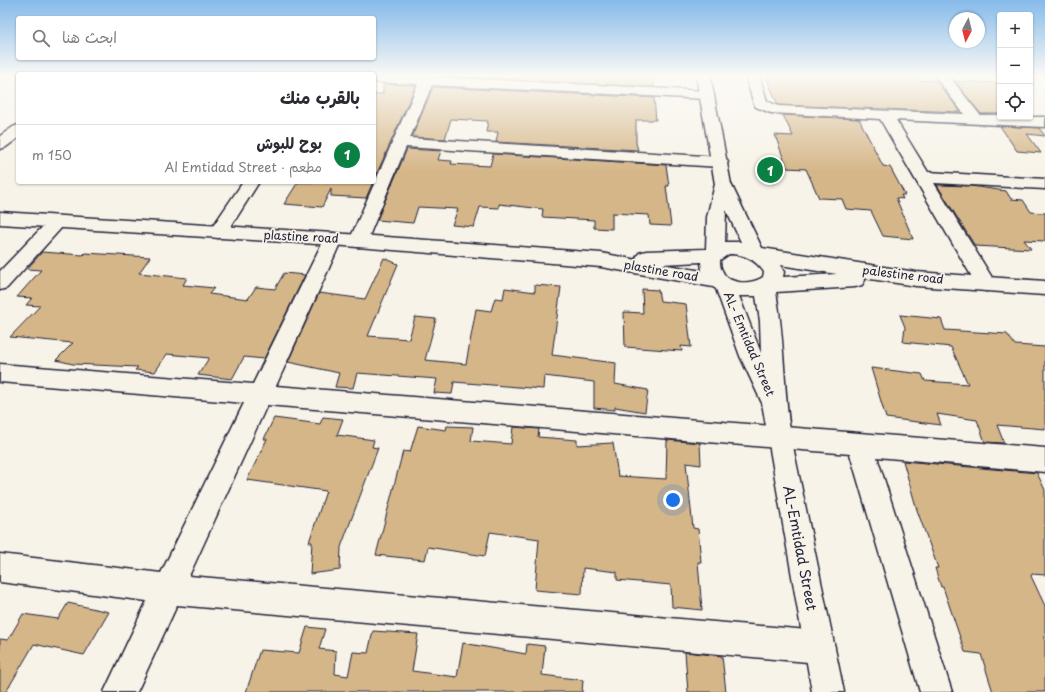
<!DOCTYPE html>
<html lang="ar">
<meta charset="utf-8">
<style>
body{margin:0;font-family:"Playpen Sans","Playpen Sans Arabic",sans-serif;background:#f2f2f3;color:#2b2b33;direction:rtl}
.controls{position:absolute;right:12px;top:12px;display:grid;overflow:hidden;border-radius:4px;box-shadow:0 1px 3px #0004}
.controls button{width:36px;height:36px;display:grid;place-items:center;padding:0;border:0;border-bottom:1px solid #e1e1e2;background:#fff;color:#2b2b33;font:20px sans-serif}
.compass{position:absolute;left:949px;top:12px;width:36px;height:36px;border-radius:50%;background:#fff;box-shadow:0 1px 3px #0004;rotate:187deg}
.you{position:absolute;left:673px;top:500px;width:14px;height:14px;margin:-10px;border:3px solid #fff;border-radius:50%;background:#1a73e8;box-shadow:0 0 0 6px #1a73e833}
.badge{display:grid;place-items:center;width:26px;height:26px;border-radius:50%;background:#0b8043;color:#fff;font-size:13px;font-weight:700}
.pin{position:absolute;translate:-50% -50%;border:2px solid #fff;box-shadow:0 1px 4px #0006}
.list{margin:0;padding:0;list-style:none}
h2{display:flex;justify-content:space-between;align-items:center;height:52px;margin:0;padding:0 16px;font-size:17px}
h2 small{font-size:13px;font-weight:400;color:#7c7c81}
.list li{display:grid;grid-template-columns:26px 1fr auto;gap:12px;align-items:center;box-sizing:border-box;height:60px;padding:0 16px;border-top:1px solid #e1e1e2}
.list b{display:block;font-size:15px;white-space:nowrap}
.list p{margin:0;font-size:13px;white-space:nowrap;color:#7c7c81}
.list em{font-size:13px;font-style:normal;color:#7c7c81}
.icon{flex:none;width:22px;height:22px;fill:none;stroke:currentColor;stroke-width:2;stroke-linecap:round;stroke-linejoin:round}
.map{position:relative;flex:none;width:1045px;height:692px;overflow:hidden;direction:ltr}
.search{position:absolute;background:#fff;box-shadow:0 1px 3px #0004;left:16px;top:16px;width:360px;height:44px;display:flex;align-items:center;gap:10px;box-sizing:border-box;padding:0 14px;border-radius:4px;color:#7c7c81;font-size:15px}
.panel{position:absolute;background:#fff;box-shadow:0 1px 3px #0004;left:16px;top:72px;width:360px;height:112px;border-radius:4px;direction:rtl}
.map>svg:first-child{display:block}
.building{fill:#d5b688;stroke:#22223b}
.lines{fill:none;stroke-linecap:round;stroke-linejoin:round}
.street-casing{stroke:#22223b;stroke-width:3}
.secondary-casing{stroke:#22223b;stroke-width:3}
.street{fill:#f7f3e8;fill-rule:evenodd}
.secondary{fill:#f7f3e8;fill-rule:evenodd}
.labels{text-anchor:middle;stroke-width:3.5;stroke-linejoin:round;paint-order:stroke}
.street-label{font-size:12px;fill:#22223b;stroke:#f7f3e8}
.near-street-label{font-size:14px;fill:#22223b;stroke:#f7f3e8}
</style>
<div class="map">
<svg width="1045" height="692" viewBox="0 0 1045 692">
<rect width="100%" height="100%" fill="#f7f3e8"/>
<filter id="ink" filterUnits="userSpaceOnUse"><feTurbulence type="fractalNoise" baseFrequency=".025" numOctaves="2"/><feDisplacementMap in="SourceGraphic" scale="8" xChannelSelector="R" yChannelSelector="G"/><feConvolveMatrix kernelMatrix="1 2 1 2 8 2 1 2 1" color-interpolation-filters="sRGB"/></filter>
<g filter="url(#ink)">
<g class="building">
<path d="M437,75H653L654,87L437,76Z"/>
<path d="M765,75H911L915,80L936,81L961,112L778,105Z"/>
<path d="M955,81L998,83L1000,85V114H981Z"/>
<path d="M383,84L416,85L374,180V94H383Z"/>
<path d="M433,87L654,98L656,120H636V143L638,150L496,142L498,132H486L488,121L451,119L445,139L412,137Z"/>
<path d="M783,115L859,119L883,166L890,167L905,195H901L903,199L896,198L913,239L883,236L871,211L846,209L842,199L819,198L806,169L787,168L775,135L793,136Z"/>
<path d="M1000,126L1039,128L1045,136L1027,134L1041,153L1017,151Z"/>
<path d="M407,149L441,151L438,160L452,161L451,164L490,166L493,154L666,165L669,186H666L671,226L650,225L649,215L612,213V229L594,228V220L542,217L543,209L499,204V208L480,207L474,227L452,225L458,209L418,207L413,223L377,220Z"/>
<path d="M298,182H373L366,198L331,196V189L322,207L284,204Z"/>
<path d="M937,185L971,186L1006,191L1011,199L1023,200L1031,212L1045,213V241L1024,240L1031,249L975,246Z"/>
<path d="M42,252L83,255L85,253L150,257L139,273L187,278L183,285L214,288L209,294L248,299L256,287L275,289L284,273L305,275L264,359L244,357L232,379L198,375L209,358L167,354L155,372L135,370L138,367L73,364L56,360L73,343L10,337L40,306L26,305L32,298L17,297L41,270L27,269Z"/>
<path d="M384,258L398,264L368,336L409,339L415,317L436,319L425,360L466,364L476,309L491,311L495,298L503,299L505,288L535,292V285L561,287L552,355L616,363L615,384L648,390L645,412L615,407V410L594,408V382L544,376L543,389L454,382L452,394L434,393L437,379L357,373L353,388L335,387L339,373L288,362L319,293L365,299Z"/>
<path d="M642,289L658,290L660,301L686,304L691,347L681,346L682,351L625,347L624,312L643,313Z"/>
<path d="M900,315L941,319L945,330L1007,334L1015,345L1045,347V429L997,425L1004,443L985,442L977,420L937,414L941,425L886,418L871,368L922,374L925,381L968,384L951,347L903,342L905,327Z"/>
<path d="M323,417L343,419L337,435L374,440L372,447L378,448L341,547L340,570L310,574L312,542H309L326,491L247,480L267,439H264L274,418L320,424Z"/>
<path d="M418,426L446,430L447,426L473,427L471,441L511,444L513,427L539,429L538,437L577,440V445L613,443L618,476L666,479L667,440L700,443L701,465L686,463L693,528L698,529L701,562H698L702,610L672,607L671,585L617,580V572L583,568L582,594L535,590L539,539L490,532L485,556L428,547L425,560L376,555L403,451L410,452Z"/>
<path d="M903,461L1037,473L1045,490V575L1032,574L1031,576L1045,606V692H993L981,654L965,652L943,587H941L935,568H938L917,510Z"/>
<path d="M68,603L109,612L84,655L34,644L6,692H0V639L8,640L23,614L58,619Z"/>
<path d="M307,627L325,629L319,649L336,651L335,674L348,676L353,652L368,653L373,631L418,634L412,671L457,677L463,643L526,654L527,644L545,646L542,675L583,680L582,692H246L260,650L299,653Z"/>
<path d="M685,652L722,656L726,692H688Z"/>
</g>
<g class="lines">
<defs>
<g id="street">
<path d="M374,75L422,76V75H436L435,77L707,91L712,92L714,95L712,98L707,99L432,85L410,138L720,157L726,159L728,162L726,165L720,167L406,147L367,241L365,245L358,247L351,245L349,241L418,84L374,82Z"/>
<path d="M745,75H759L767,101L778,106L964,114L934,75H948L980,115H1000V117H1045V127L896,120L928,172L1045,179V189L934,183L996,284L993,289L986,291L979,289L880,119L771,113L756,107L754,104Z"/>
<path d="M18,125V138L6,147L0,149V136L13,127Z"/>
<path d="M243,182H259L225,236L218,238L211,236L209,232Z"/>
<path d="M57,216L63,218L66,222L63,226L7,288L0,290V271L51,218Z"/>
<path d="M333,233L340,235L342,239L276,386L1045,448V472L877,457L952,692H920L850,454L267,405L189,576L819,631L830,636L835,647L830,658L819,663L177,605L137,692H104L147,601L0,582V554L161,573L244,403L0,382V364L253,384L324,239L326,235Z"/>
</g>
<path id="secondary" d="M696,75H710L731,184L762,248L916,272L1045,281V295L916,286L864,278L865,280L862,285L855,287L776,292C785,340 783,389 791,437L844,692H812L762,403L740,356L716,289L713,287L601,267L333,245L0,224V212L333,233L601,253L637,260L636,258L639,253L646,251L706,249L707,217L715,184ZM726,210L741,242H725ZM729,254C744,254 755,259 764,272L763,277C751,285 727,285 722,270C720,267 720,264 720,260ZM701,262L702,271L662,264ZM780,265L837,274L783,277L784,272ZM739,296H756L760,321L761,353Z"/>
</defs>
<use href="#street" class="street-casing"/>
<use href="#secondary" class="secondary-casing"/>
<use href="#street" class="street"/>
<use href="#secondary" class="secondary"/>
</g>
</g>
<linearGradient id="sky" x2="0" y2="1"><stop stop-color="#85baea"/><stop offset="0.44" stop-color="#fbfaf5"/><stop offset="1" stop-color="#fbfaf5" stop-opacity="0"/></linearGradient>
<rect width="1045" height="172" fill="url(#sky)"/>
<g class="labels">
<g class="street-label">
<text transform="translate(301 237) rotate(3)" y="4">plastine road</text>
<text transform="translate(661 271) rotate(10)" y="4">plastine road</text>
<text transform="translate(903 275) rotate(7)" y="4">palestine road</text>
<text transform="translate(749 344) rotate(67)" y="4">AL- Emtidad Street</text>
</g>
<g class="near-street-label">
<text transform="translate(800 548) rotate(79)" y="5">AL-Emtidad Street</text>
</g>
</g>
</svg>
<div class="controls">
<button>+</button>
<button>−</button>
<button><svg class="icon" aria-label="locate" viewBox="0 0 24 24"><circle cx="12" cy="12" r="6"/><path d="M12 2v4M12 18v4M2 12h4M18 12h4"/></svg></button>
</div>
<svg class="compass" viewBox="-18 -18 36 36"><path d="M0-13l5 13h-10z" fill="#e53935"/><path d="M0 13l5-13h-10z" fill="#7c7c81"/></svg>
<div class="you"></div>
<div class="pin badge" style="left:770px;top:170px">1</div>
<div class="search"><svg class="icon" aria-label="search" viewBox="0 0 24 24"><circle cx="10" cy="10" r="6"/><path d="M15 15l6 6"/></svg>ابحث هنا</div>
<section class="panel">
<h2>بالقرب منك<small></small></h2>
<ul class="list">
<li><span class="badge">1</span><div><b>بوح للبوش</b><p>مطعم · Al Emtidad Street</p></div><em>150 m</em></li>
</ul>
</section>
</div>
